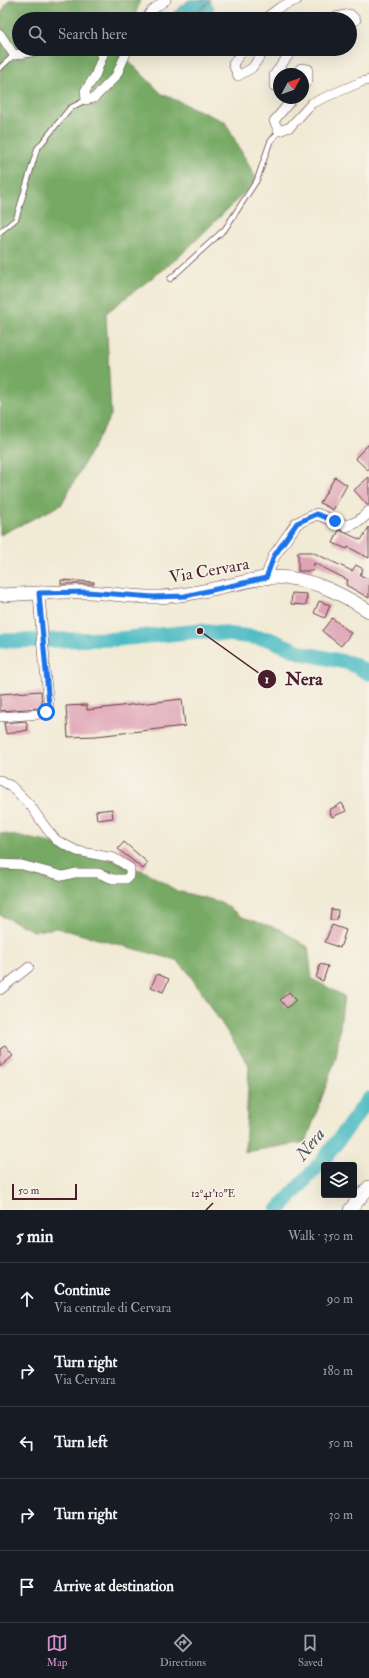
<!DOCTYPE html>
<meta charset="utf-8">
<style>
body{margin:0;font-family:"IM FELL Double Pica",serif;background:#242831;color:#f1f3f6}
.controls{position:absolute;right:12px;bottom:12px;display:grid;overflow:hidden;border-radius:4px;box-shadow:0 4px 16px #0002}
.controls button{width:36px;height:36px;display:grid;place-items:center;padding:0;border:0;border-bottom:1px solid #363941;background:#171b24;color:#f1f3f6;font:20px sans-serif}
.compass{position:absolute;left:273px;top:68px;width:36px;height:36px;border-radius:50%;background:#171b24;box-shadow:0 4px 16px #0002;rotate:49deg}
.scale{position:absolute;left:12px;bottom:10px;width:65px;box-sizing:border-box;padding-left:4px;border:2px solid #4a1f2b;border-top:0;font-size:11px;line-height:14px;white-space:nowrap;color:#4a1f2b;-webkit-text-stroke:3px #f7f3e8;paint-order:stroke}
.stop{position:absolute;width:12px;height:12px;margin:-9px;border:3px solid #1a73e8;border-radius:50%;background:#fff}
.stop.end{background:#1a73e8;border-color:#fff;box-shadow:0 1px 4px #0008}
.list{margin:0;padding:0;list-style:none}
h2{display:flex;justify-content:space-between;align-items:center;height:52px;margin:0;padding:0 16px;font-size:17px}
h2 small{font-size:13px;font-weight:400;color:#9ea1a6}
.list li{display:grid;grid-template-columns:26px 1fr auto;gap:12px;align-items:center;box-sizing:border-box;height:72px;padding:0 16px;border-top:1px solid #363941}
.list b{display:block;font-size:15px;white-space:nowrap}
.list p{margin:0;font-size:13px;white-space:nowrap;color:#9ea1a6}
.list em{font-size:13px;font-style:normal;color:#9ea1a6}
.icon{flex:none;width:22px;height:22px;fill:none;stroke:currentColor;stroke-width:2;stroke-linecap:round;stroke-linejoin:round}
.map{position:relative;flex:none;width:369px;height:1210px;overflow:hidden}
.search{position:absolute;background:#171b24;box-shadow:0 4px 16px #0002;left:12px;right:12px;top:12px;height:44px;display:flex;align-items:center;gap:10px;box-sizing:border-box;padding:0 14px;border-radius:22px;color:#9ea1a6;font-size:15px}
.sheet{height:412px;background:#171b24}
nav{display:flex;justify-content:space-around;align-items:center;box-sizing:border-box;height:56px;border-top:1px solid #363941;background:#171b24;font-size:11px;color:#9ea1a6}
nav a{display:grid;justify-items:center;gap:2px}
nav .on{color:#d690ce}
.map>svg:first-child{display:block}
.forest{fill:#76a964;stroke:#606448}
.water{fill:#4dbcc4;stroke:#4c6e78}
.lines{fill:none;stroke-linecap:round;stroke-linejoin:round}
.river{stroke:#4dbcc4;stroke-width:15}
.building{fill:#dfa4b6}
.service-casing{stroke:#633d44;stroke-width:6}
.minor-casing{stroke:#633d44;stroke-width:10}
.tertiary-casing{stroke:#633d44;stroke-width:12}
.primary-casing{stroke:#633d44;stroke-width:14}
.service{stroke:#fff;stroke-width:4.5}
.minor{stroke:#fff;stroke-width:9}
.tertiary{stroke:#fff;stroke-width:11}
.primary{stroke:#fff;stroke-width:13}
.route{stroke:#1a73e8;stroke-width:5}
.ticks{fill:none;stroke:#4a1f2b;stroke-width:1.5}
.labels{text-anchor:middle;stroke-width:3;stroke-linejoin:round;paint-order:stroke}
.street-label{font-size:17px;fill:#4a1f2b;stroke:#f7f3e8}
.water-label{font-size:18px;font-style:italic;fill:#4b5661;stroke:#f7f3e8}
.ticks-label{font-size:10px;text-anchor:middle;fill:#4a1f2b;stroke:#f7f3e8;stroke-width:3;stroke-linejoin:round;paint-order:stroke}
.leader{fill:none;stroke:#4a1f2b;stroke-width:1.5}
.callout-dot{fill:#4a1f2b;stroke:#f7f3e8;stroke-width:1.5}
.mark-label{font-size:12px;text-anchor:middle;font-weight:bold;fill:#fff}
.callout-label{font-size:18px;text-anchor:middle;font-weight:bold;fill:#4a1f2b;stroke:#f7f3e8;stroke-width:3;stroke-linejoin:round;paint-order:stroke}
</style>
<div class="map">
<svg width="369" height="1210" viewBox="0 0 369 1210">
<rect width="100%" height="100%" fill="#f7f3e8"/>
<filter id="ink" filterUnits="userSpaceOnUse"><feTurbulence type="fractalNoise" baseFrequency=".025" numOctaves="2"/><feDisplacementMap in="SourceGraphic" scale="8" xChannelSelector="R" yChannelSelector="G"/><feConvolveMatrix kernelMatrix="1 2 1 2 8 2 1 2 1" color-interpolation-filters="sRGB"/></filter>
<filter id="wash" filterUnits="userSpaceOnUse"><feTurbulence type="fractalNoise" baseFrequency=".012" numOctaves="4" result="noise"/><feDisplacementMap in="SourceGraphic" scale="16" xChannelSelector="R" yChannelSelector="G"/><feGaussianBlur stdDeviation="0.9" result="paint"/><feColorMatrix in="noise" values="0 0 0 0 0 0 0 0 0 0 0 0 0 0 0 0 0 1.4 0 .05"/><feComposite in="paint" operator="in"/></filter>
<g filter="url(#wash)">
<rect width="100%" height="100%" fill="#f1ead5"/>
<g class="forest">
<path d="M9,0H140L134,19H19V49H126L124,56L162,94L225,122L257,180L179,257L106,313L111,415L61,505L0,535V15Z"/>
<path d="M0,833L79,848L146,872L177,891L221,902L242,917L279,929L308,947L312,979L344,996L336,1058L306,1142L245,1152L249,1065L188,972L176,960L57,928L34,931L0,915Z"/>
</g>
<g class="water">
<path d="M189,0H211L188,19H166Z"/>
<path d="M210,2L214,8L201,19H190Z"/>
</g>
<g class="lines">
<g class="river">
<path d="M0,641L118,639L200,631L269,639L302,653L350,663L369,673"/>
<path d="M278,1210L324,1159L369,1099"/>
</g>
</g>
<g id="blocks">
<g class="building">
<path d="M369,444V471L355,458Z"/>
<path d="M335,477L347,485L333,510L320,503Z"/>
<path d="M369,477V505H367L354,490Z"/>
<path d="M369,527V558L348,547L347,549L333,543L339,530L361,540Z"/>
<path d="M298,552H312L352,571L356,565L363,569L360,575L369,579V598L346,585L348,580L314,563L313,571H298Z"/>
<path d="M61,580L94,582V584H61Z"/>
<path d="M292,593L307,594L306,605L291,604Z"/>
<path d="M319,601L330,605L325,618L314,613Z"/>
<path d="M332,618L351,633L341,646L322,631Z"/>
<path d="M41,691L42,706L39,708L0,711V694Z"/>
<path d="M182,699L185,726L96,736L68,737L66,706L87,705V710Z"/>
<path d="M26,721L28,730L6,734L4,723Z"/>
<path d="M342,803L346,811L332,817L329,810Z"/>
<path d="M112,809L113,818L97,820L96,811Z"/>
<path d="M124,842L148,863L143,869L118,849Z"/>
<path d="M331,909L338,910L337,920H330Z"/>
<path d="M332,925L346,930L340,948L325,942Z"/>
<path d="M320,964L328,966L323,981L316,978Z"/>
<path d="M157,974L169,979L163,992L151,987Z"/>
<path d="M289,992L296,1000L287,1008L280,1000Z"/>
<path d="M5,1046L13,1056L0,1067V1049Z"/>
</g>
</g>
</g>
<g filter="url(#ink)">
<use href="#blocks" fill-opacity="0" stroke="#633d44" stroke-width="1"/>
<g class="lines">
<defs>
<g id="service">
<path d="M0,68L14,55"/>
<path d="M0,232L16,219L37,149L70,108L86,100"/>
<path d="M170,279L225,229L257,180L270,142L279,131"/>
</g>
<g id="minor">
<path d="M146,19L151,11L166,0"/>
<path d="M264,19L280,7L297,0"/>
<path d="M326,19L350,14L356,20L350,25"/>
<path d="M0,34L14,55L48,49"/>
<path d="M105,49L95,76L85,91L86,100L94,98L116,76L128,49"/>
<path d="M244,49L233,64L238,76L252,68L265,49"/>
<path d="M296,74L301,68L308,69V80L303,86"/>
<path d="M279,85L274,86V75L293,49"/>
<path d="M293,98L274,121L279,131L290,127L312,103L361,82L369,80"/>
<path d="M0,717L41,714L48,710L49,705L44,661"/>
<path d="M0,780L11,786L30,805L46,828L56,840L77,851L114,858L130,868V875L126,879H113L98,873H75L63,876L22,865L0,864"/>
<path d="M0,990L29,967"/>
</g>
<g id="tertiary">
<path d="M266,578L274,556L297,523L317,514L347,526L359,521L369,512"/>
<path d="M39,593L44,661"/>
</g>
<g id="primary">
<path d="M0,595C29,594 59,591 88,592C112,593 136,598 160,597C198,595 228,584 264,578C302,573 339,592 369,611"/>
<path d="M350,1210L369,1187"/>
</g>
</defs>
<use href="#service" class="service-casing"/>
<use href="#minor" class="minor-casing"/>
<use href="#tertiary" class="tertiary-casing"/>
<use href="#primary" class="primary-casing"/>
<use href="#service" class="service"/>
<use href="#minor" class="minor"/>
<use href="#tertiary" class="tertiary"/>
<use href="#primary" class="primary"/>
</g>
</g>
<g class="lines" filter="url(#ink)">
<path class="route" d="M46,712L49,705L39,593L87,592L153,597L185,596L266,578L274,556L297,523L317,514L335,521"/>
</g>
<path class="ticks" d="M206,1210L213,1203"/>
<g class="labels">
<g class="street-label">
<text transform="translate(209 570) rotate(-10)" y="6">Via Cervara</text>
</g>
<g class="water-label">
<text transform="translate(310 1144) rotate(-51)" y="6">Nera</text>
</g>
</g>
<g class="ticks-label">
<text x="213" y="1197">12°41'10"E</text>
</g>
<path class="leader" d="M200 631L267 679"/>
<g class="callout-dot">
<circle cx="200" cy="631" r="4"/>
<circle cx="267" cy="679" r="10"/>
</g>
<g class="mark-label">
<text x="267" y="683">1</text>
</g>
<g class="callout-label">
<text x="304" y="685">Nera</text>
</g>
</svg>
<div class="controls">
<button><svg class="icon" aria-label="layers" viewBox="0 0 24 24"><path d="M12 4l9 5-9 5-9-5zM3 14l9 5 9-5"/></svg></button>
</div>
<svg class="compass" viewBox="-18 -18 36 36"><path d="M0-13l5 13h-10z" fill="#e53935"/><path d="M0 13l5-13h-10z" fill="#9ea1a6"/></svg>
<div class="scale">50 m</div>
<div class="stop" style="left:46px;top:712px"></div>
<div class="stop end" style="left:335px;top:521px"></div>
<div class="search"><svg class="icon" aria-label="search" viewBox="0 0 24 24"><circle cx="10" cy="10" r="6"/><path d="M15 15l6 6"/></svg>Search here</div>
</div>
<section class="sheet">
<h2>5 min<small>Walk · 350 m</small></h2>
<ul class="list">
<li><svg class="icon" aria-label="ahead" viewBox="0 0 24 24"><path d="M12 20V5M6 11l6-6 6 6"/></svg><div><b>Continue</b><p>Via centrale di Cervara</p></div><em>90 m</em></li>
<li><svg class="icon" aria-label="right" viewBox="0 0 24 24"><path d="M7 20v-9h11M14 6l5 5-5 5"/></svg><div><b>Turn right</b><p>Via Cervara</p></div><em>180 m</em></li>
<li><svg class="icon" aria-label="left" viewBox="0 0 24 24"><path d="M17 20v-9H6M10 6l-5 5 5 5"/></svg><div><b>Turn left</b></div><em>50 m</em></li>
<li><svg class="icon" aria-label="right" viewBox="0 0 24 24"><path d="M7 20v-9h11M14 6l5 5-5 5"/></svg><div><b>Turn right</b></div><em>30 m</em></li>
<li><svg class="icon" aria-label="arrive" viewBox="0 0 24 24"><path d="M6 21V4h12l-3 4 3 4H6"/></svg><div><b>Arrive at destination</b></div></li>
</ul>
</section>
<nav>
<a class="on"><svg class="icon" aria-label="map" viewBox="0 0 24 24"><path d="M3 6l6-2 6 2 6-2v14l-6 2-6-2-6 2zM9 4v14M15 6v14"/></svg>Map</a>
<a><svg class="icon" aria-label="directions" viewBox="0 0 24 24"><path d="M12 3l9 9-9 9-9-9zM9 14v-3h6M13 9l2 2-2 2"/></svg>Directions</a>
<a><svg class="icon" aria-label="saved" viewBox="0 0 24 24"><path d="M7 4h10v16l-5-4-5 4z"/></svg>Saved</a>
</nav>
